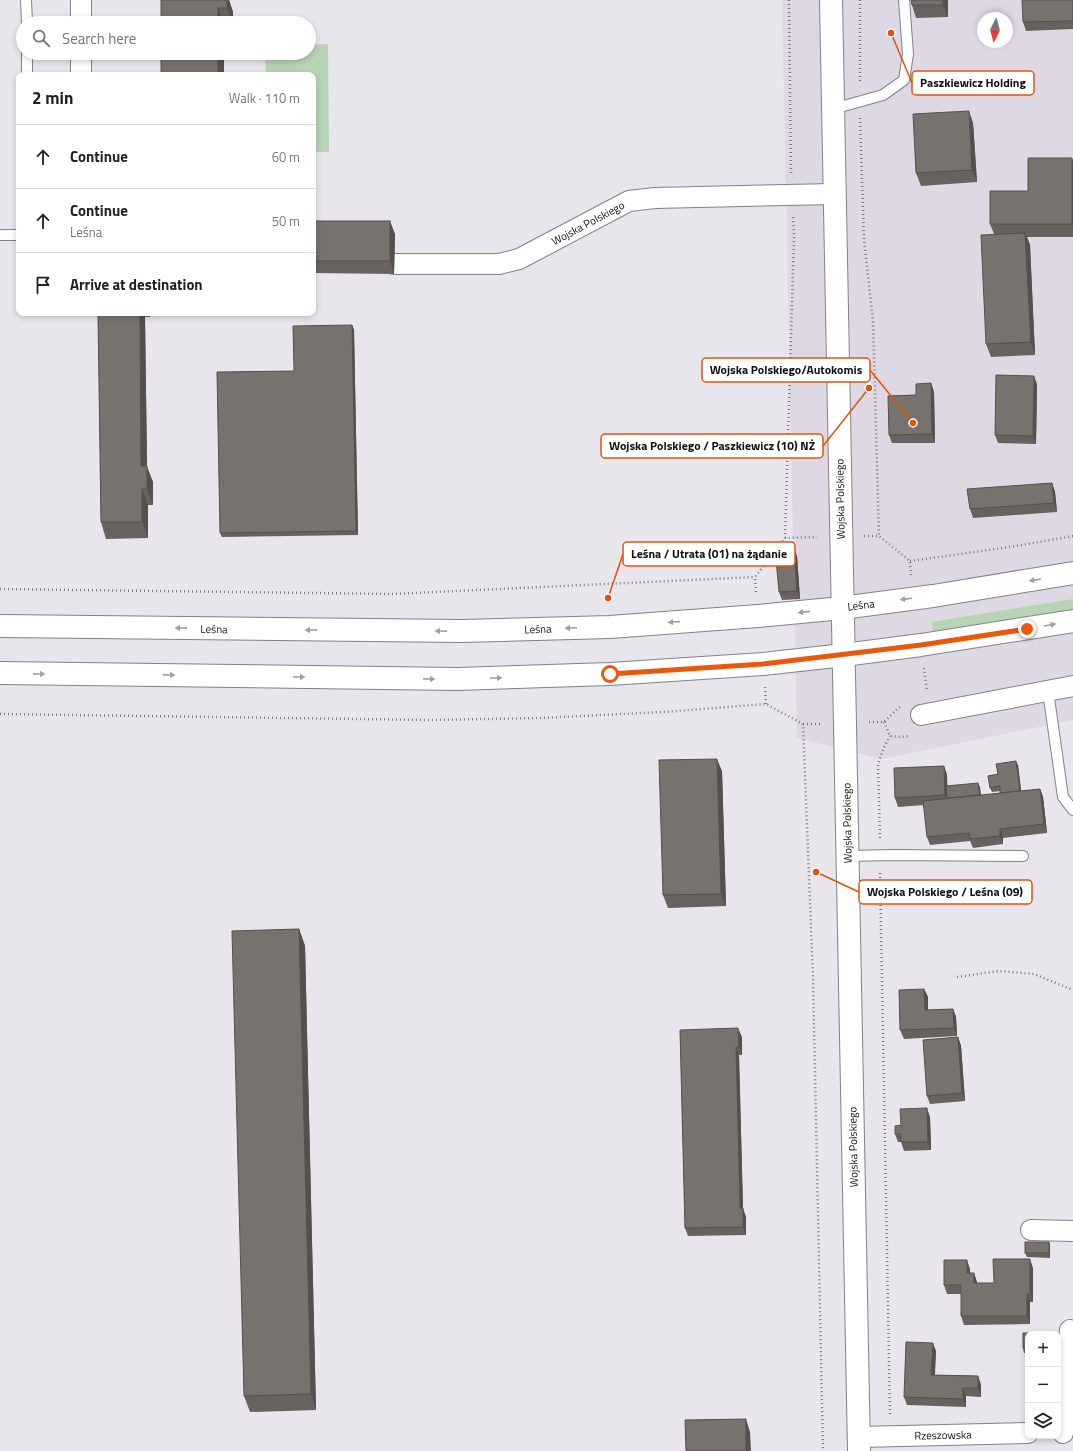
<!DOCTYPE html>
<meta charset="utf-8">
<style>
body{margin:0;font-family:"Titillium Web",sans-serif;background:#f2f2f2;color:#222}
.controls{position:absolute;right:12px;bottom:12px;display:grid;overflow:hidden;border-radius:8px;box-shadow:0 2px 6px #0003}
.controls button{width:36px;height:36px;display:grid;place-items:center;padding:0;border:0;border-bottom:1px solid #e0e0e0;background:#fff;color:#222;font:20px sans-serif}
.compass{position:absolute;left:977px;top:12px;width:36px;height:36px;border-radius:50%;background:#fff;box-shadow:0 2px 6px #0003;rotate:186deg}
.stop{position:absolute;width:12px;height:12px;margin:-9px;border:3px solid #ea580c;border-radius:50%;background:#fff}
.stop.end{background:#ea580c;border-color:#fff;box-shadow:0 1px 4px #0008}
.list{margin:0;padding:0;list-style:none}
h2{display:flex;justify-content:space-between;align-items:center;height:52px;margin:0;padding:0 16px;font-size:17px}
h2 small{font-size:13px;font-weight:400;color:#767676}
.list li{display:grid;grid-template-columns:26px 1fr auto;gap:12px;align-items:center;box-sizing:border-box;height:64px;padding:0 16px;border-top:1px solid #e0e0e0}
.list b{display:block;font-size:15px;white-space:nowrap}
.list p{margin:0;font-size:13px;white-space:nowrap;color:#767676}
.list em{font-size:13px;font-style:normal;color:#767676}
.icon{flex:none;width:22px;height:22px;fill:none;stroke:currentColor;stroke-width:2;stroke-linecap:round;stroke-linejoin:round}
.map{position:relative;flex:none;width:1073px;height:1451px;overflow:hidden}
.search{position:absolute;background:#fff;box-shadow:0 2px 6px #0003;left:16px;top:16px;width:300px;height:44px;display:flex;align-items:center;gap:10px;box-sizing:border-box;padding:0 14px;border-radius:22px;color:#767676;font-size:15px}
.panel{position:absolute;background:#fff;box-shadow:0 2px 6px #0003;left:16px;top:72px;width:300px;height:244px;border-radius:8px}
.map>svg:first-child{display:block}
.built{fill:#ded8e5;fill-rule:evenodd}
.green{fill:#b7d4b4}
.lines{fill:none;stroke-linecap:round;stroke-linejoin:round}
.service-casing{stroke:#838186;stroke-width:12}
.minor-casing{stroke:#838186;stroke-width:22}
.tertiary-casing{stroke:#838186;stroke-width:24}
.secondary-casing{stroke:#838186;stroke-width:24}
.path{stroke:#7c7a7e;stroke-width:2.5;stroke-dasharray:1 3;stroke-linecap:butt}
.service{stroke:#fff;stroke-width:10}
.minor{stroke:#fff;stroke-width:20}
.tertiary{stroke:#fff;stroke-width:22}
.secondary{stroke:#fff;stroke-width:22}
.wall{fill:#67625f}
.shaded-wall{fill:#54504e}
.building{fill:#78726f;stroke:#54504e}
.oneway{fill:#a0a0a1}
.route{stroke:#ea580c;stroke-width:5}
.labels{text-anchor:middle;stroke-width:3.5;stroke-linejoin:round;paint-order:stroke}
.street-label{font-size:11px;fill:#121113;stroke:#fff}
.leader{fill:none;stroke:#dd550c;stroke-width:1.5}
.callout-dot{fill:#dd550c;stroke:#fff;stroke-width:1.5}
.callout{fill:#fff;stroke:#dd550c;stroke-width:1.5}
.callout-label{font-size:12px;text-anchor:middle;font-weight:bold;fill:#121113}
</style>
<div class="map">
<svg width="1073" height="1451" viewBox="0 0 1073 1451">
<rect width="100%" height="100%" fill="#e8e6ec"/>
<path class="built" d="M782,0H1073V720L882,759L797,738ZM983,18H1007V42H983Z"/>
<g class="green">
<path d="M328,44L329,152H313V75H266L265,53H309V45Z"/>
<path d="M1073,599V609L933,631L932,622Z"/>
</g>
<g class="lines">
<defs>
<g id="service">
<path d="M26,0L27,23"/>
<path d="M27,53V75"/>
<path d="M833,109L883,95L904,80L908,54L904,0"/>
<path d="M0,235H19"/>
<path d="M1048,691L1063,797L1073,810"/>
<path d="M848,856L894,855L1023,856"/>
</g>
<g id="minor">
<path d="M81,0V23"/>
<path d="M81,53V75"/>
<path d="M394,264H499L519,259L629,201L655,198L834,194"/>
<path d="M921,715L1073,686"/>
<path d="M1031,1230L1073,1231"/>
<path d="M1063,1433L1070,1330"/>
<path d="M859,1437L1028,1433"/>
</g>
<path id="tertiary" d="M831,0L859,1451"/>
<g id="secondary">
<path d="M0,626L461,631L610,627L758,616L842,608L933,596L1073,573"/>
<path d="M0,673L457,679L610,674L763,664L844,655L921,645L1073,621"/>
</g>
</defs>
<use href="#service" class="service-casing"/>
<use href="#minor" class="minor-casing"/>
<use href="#tertiary" class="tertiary-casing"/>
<use href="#secondary" class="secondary-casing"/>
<g class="path">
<path d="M789,0L791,173"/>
<path d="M860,0V83"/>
<path d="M860,118L864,239L873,322L879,536"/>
<path d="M864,536H879L910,561L911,576"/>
<path d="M785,538L794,236L793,216"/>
<path d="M910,561L1010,547L1073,536"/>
<path d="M0,589L392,594L755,577"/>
<path d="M756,592L755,577L785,538L817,537"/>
<path d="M924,668L927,691"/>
<path d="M765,687L766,704"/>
<path d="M0,714L430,720L541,718L663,712L766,704L803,724L813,978L823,1451"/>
<path d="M869,722H884L896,710L900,707"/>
<path d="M884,722L890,736L901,737L910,736"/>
<path d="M803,724H822"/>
<path d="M880,838L878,764L884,747L890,736"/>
<path d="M880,873L890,1414"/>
<path d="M957,977L999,971L1034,974L1073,990"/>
</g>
<use href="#service" class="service"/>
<use href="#minor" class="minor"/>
<use href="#tertiary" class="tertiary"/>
<use href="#secondary" class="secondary"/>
</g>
<g class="wall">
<path d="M229,0L233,12V23H161Z"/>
<path d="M911,0H948V17L916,18L912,5Z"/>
<path d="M1073,0V29L1026,31L1023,22Z"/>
<path d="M973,123L977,182L921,186L916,173Z"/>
<path d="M1073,161V237H1027L1030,245L1035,355L991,357L986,344L994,234L990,224L1028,191Z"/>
<path d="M313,221L395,234L394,274L313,273Z"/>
<path d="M98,313H150V317H145L147,467L153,482V505H148V538L106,539L101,522Z"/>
<path d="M352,325L354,330L358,535L222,537L220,533L294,371Z"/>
<path d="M931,383L934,392L935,443H892L889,435Z"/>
<path d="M1037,384L1036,444L998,443L995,435Z"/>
<path d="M1052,483L1055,492L1057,512L973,518L970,509Z"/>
<path d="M797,556L800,599L782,600L779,592Z"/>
<path d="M1018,765L1021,791L1040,789L1043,797L1047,833L1003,838V844L973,848L970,841L930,845L927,837L924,805L898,807L895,798L947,774V786L980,787L981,795L1000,793V791L992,792L990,788L998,774Z"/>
<path d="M722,771L726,906L668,908L663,895Z"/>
<path d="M299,929L305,946L316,1410L250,1412L244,1396Z"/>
<path d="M924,989L928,997V1010L953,1009L956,1017L957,1036L904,1039L900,1030Z"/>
<path d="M680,1030L742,1037V1055H739L743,1209L746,1217V1235L688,1236L685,1228Z"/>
<path d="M958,1037L961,1046L965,1101L930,1104L927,1096Z"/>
<path d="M930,1117L931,1150L904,1151L901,1142H898L895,1134L901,1125Z"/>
<path d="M1049,1242L1050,1247V1258L1027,1257L1025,1253Z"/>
<path d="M1033,1268V1302H1030V1324L964,1325L961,1316V1294H947L944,1285L970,1269V1273H974L977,1283H994Z"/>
<path d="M1023,1333H1050V1334H1028V1353H1024L1023,1348Z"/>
<path d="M936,1351L935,1375L978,1376L981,1385V1397L966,1396V1407L907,1405L904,1397Z"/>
</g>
<g class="shaded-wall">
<path d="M227,0H229L233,12V23L227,8Z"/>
<path d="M943,0H948V17L943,5Z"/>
<path d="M218,8L224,23H218Z"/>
<rect x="218" y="53" width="6" height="22"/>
<path d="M969,111L973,123L977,182L972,170Z"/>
<path d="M1072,158L1073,161V228L1072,224Z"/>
<path d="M390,221L395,234L394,274L390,261Z"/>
<path d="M1025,233L1030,245L1035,355L1031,342Z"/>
<path d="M140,313H144L145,317L147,467L153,482V505L147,489L141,466Z"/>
<path d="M352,325L354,330L358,535L356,531Z"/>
<path d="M1034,376L1037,384L1036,444L1033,436Z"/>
<path d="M931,383L934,392L935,443L932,434Z"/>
<path d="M1052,483L1055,492L1057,512L1054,503Z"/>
<path d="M142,489L148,505V538L142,522Z"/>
<path d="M794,547L797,556L800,599L797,591Z"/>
<path d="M717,759L722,771L726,906L721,894Z"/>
<path d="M1016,761L1018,765L1022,798L1021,794Z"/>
<path d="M944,766L947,774L948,804L945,795Z"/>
<path d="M978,783L980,787L981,802L980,797Z"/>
<path d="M1040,789L1043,797L1047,833L1044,824Z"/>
<path d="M1000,829L1003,838V844L1000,836Z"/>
<path d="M299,929L305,946L316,1410L311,1394Z"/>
<path d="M924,989L928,997V1019L925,1010Z"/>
<path d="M953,1009L956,1017L957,1036L954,1028Z"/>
<path d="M738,1028L742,1037V1055L739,1047Z"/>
<path d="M958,1037L961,1046L965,1101L962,1093Z"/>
<path d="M736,1047L739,1055L743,1209L746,1217V1235L743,1227L740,1208Z"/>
<path d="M927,1108L930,1117L931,1150L928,1142Z"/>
<path d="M1049,1242L1050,1247V1258L1049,1253Z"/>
<path d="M1030,1259L1033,1268V1302L1030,1294Z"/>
<path d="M967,1260L970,1269V1282L967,1273Z"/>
<path d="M974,1273L977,1282V1292L974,1283Z"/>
<path d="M1027,1294L1030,1302V1324L1027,1316Z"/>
<path d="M933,1343L936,1351L934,1383L931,1375Z"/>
<path d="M978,1376L981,1385V1397L978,1388Z"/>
<path d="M963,1388L966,1396V1407L963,1399Z"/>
<path d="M746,1419L750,1432L751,1451H746Z"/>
</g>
<g class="building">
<path d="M161,0H227V8H218V23H161Z"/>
<path d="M911,0H943V5H912Z"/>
<path d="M1022,0H1073V21L1023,22Z"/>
<rect x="161" y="53" width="57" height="22"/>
<path d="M969,111L972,170L916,173L913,114Z"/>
<path d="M1028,158H1072V224H990V191H1028Z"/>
<rect x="313" y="221" width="77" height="40"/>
<path d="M1025,233L1031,342L986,344L981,235Z"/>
<path d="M98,313H140L141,466H147V489H142V522H101Z"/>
<path d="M352,325L356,531L220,533L217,372L294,371L293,326Z"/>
<path d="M996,375L1034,376L1033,436L995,435Z"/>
<path d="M931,383L932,434L889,435L888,396L916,395V384Z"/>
<path d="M1052,483L1054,503L970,509L967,489Z"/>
<path d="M794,547L797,591L779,592L775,548Z"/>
<path d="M717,759L721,894L663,895L659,760Z"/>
<path d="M1016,761L1020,791L1000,793V786L990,788L988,776L998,774L996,764Z"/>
<path d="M944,766L945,795L895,798L894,768Z"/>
<path d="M978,783L980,795L947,798L946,786Z"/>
<path d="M1040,789L1044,824L1000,829V836L970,839L969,833L927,837L923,801Z"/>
<path d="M299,929L311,1394L244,1396L232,931Z"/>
<path d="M924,989L925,1010L953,1009L954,1028L900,1030L899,990Z"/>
<path d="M738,1028L739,1047H736L740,1208H743V1227L685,1228L680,1030Z"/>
<path d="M958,1037L962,1093L927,1096L923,1040Z"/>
<path d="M927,1108L928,1142H901V1134H895V1126L901,1125L900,1109Z"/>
<rect x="1025" y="1242" width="24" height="11"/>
<path d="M993,1259H1030V1294H1027V1316H961V1285H944V1260H967V1273H974V1283H994Z"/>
<path d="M1023,1333H1050V1334H1028V1348H1023Z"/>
<path d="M906,1342L933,1343L931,1375L978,1376V1388H963V1399L904,1397Z"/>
<path d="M746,1419V1451H686L685,1420Z"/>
</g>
<defs><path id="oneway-solid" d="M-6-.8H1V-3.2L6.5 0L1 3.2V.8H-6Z"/></defs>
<g class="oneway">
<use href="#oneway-solid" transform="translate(1035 580) rotate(171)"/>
<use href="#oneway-solid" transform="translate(906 599) rotate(173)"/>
<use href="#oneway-solid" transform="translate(804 612) rotate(174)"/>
<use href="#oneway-solid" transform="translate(674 622) rotate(176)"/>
<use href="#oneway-solid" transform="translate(1050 625) rotate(-10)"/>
<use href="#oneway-solid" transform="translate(181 628) rotate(-179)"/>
<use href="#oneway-solid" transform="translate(571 628) rotate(178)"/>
<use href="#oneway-solid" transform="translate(311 630) rotate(-179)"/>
<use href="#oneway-solid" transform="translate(441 631) rotate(-179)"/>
<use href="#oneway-solid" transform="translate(39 674) rotate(1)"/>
<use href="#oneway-solid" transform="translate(169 675) rotate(1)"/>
<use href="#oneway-solid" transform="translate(299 677) rotate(1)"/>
<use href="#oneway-solid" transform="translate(496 678) rotate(-2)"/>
<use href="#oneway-solid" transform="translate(429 679) rotate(1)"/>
</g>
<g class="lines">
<path class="route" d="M610,674L763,664L921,645L1027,629"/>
</g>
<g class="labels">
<g class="street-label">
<text transform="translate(588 223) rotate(-28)" y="4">Wojska Polskiego</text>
<text transform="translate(840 499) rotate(-91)" y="4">Wojska Polskiego</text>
<text transform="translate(861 605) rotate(-7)" y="4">Leśna</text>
<text transform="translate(214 629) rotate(1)" y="4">Leśna</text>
<text transform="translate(538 629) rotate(-2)" y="4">Leśna</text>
<text transform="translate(847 823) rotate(-91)" y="4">Wojska Polskiego</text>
<text transform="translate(853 1147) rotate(-91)" y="4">Wojska Polskiego</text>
<text transform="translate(943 1435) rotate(-1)" y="4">Rzeszowska</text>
</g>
</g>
<path class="leader" d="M891 33L912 83M913 423L870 370M869 388L823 446M608 598L623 554M816 872L859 892"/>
<g class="callout-dot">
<circle cx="891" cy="33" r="4"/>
<circle cx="913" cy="423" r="4"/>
<circle cx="869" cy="388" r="4"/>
<circle cx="608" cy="598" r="4"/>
<circle cx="816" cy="872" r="4"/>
</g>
<g class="callout">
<rect x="912" y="71" width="122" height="24" rx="4"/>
<rect x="702" y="358" width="168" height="24" rx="4"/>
<rect x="601" y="434" width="222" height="24" rx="4"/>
<rect x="623" y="542" width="172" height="24" rx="4"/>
<rect x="859" y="880" width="173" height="24" rx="4"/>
</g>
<g class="callout-label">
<text x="973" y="87">Paszkiewicz Holding</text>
<text x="786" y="374">Wojska Polskiego/Autokomis</text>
<text x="712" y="450">Wojska Polskiego / Paszkiewicz (10) NŻ</text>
<text x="709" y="558">Leśna / Utrata (01) na żądanie</text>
<text x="945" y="896">Wojska Polskiego / Leśna (09)</text>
</g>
</svg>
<div class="controls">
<button>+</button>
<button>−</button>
<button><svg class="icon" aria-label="layers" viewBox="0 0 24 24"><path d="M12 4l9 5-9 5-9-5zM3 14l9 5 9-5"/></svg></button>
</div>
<svg class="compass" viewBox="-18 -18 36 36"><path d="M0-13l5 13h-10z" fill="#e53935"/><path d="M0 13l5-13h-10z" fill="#767676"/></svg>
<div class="stop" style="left:610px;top:674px"></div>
<div class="stop end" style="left:1027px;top:629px"></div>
<div class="search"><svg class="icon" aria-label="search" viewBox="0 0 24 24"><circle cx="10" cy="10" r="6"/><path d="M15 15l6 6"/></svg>Search here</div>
<section class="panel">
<h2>2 min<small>Walk · 110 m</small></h2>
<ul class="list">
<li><svg class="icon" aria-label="ahead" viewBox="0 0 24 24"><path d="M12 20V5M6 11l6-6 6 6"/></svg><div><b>Continue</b></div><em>60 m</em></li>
<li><svg class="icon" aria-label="ahead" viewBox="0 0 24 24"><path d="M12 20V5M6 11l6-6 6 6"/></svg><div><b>Continue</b><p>Leśna</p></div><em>50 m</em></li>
<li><svg class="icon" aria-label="arrive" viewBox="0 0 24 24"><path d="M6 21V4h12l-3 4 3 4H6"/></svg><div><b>Arrive at destination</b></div></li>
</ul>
</section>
</div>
